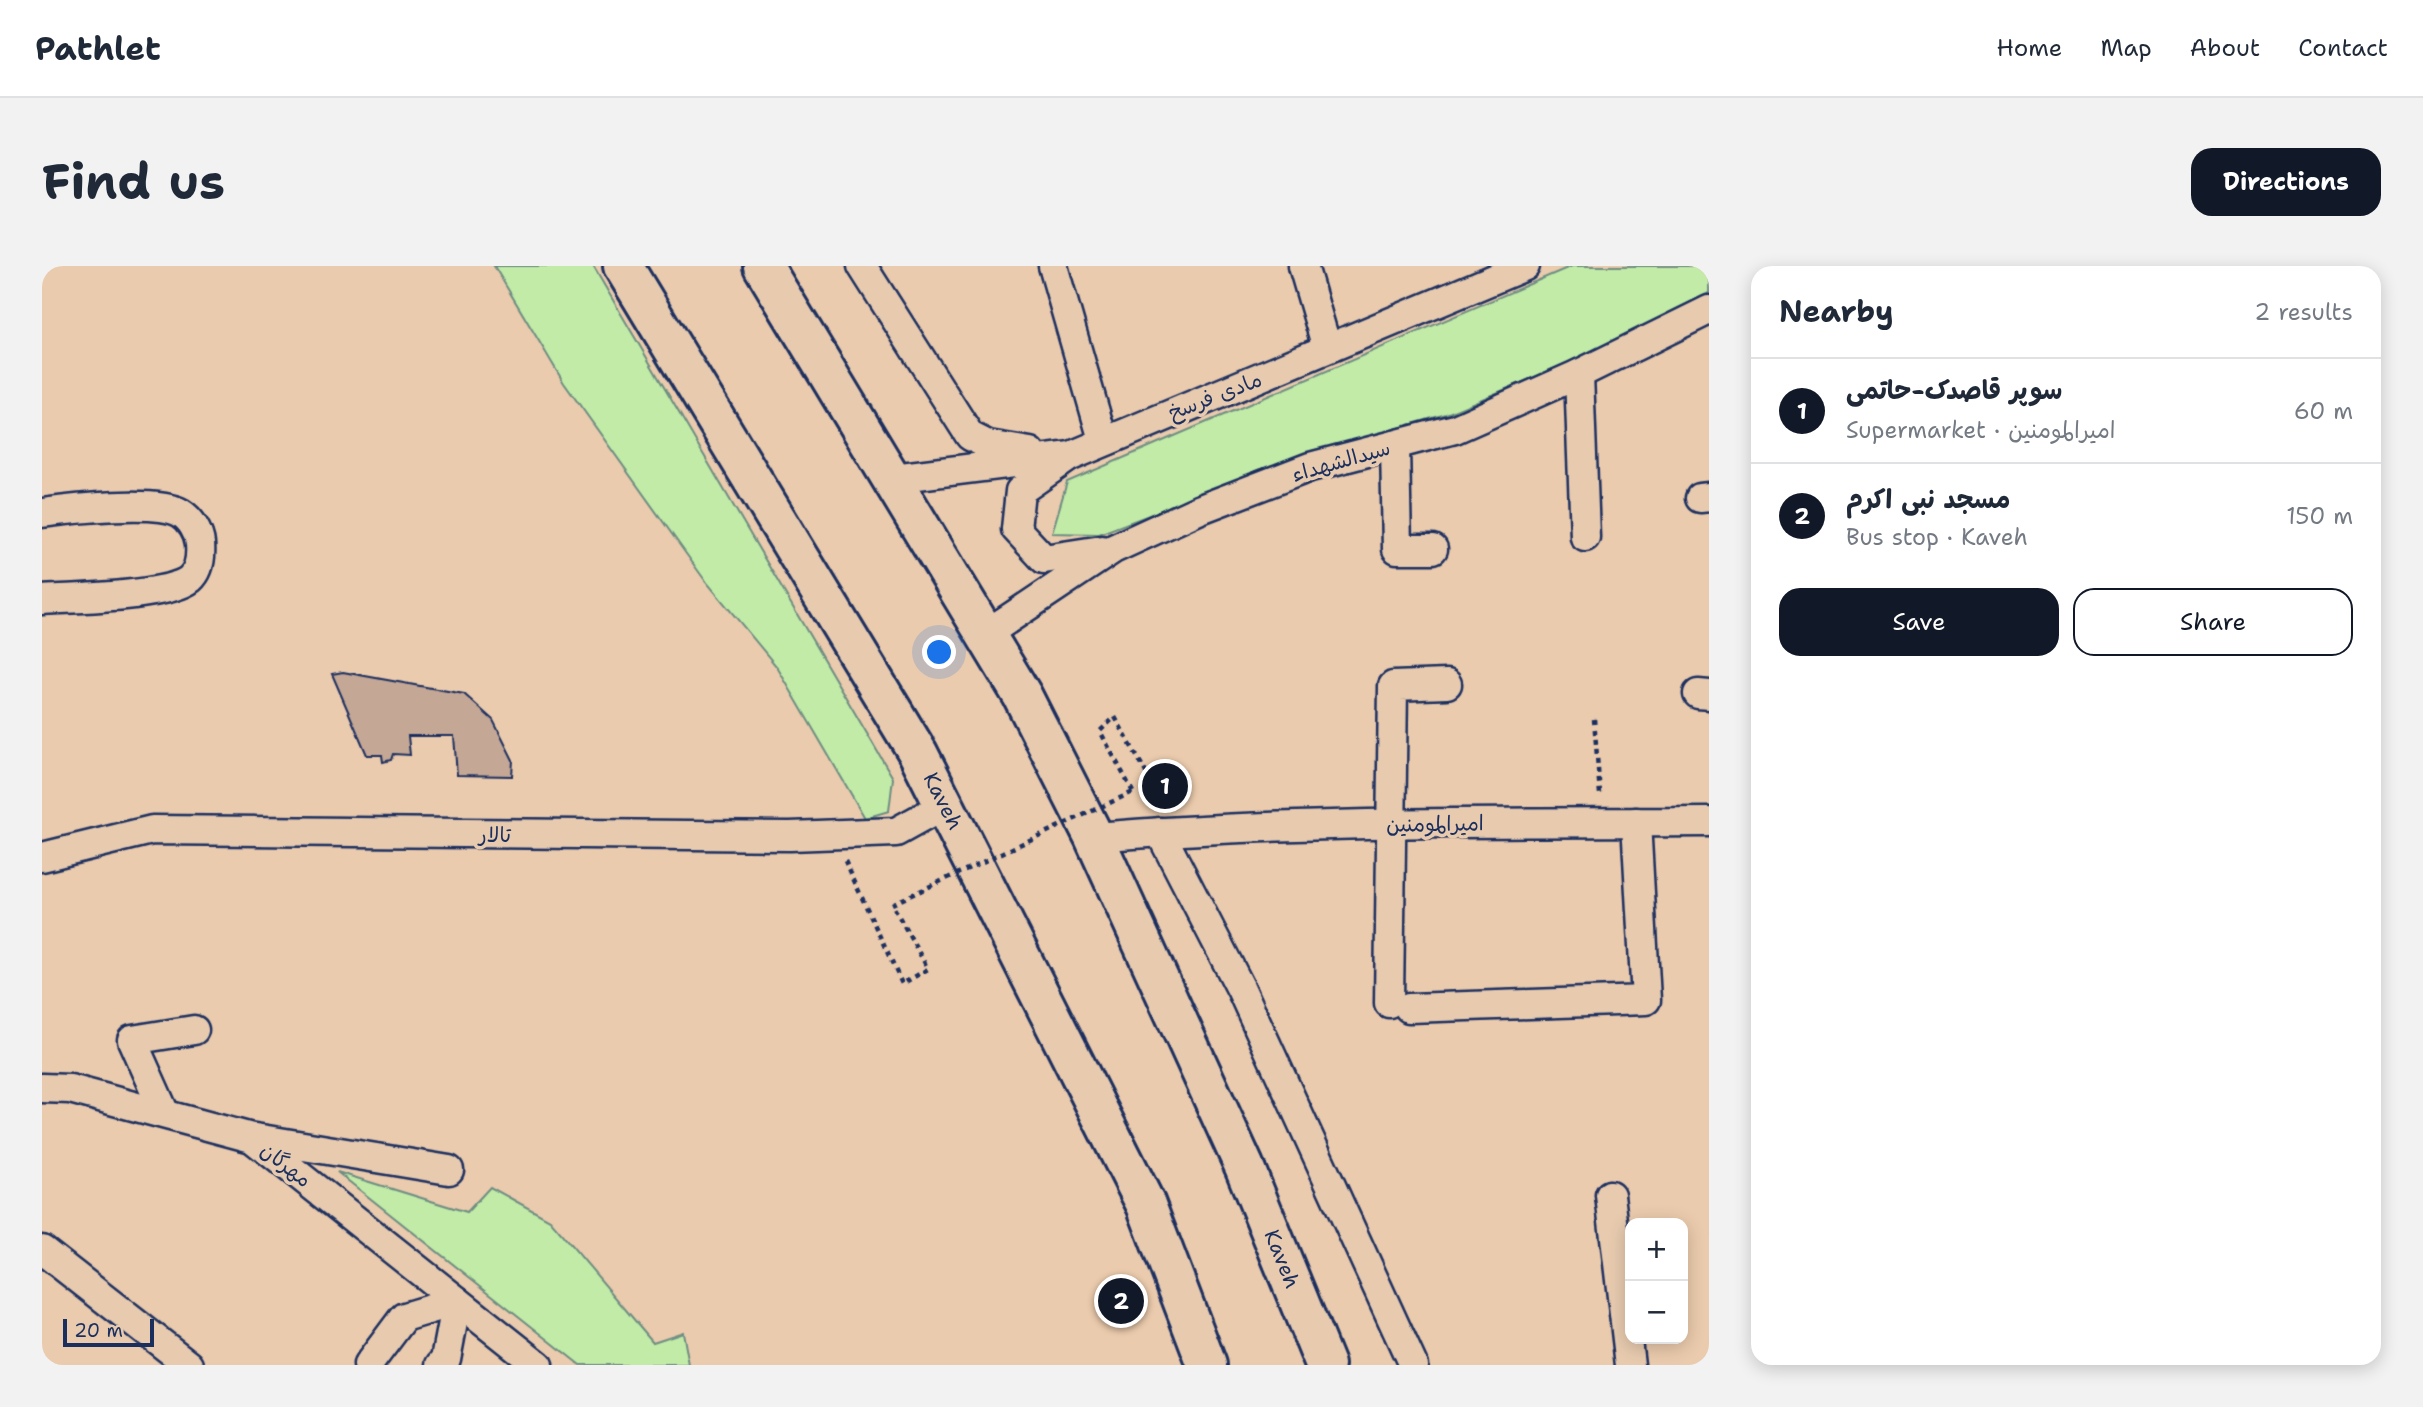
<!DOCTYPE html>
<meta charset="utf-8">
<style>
body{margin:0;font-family:"Shantell Sans","Playpen Sans Arabic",sans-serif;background:#f2f2f3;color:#1f2937}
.controls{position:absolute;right:21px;bottom:21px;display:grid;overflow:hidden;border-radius:14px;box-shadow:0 4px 18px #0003}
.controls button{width:63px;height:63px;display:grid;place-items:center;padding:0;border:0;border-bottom:2px solid #e0e1e3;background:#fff;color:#1f2937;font:35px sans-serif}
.scale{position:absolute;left:21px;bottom:18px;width:91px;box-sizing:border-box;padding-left:7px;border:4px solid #1b2f5e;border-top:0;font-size:19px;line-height:24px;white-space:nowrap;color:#1b2f5e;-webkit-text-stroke:5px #e8cbaf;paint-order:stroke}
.you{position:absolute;left:898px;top:387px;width:24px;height:24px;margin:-18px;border:5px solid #fff;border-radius:50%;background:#1a73e8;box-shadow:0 0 0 10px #1a73e833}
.badge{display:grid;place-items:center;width:46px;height:46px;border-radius:50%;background:#111827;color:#fff;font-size:23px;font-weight:700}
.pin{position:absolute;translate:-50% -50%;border:4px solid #fff;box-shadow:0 2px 7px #0006}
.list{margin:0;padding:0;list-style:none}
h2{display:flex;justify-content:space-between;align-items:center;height:91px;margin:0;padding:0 28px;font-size:30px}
h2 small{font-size:23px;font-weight:400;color:#747a83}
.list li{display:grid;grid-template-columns:46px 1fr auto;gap:21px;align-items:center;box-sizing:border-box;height:105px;padding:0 28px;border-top:2px solid #e0e1e3}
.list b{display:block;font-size:26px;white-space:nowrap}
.list p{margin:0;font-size:23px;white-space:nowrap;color:#747a83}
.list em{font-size:23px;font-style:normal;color:#747a83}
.actions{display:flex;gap:14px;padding:21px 28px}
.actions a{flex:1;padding:16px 0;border:2px solid #111827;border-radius:21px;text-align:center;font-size:24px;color:#111827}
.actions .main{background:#111827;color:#fff}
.map{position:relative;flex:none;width:1667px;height:1099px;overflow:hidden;border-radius:21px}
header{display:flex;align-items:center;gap:42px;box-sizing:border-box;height:98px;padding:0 35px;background:#fff;border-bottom:2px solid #e0e1e3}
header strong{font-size:33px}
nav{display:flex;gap:38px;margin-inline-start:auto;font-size:24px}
.intro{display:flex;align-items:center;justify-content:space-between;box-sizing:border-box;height:168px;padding:0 42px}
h1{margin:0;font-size:49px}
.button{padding:18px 32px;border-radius:21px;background:#111827;color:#fff;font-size:24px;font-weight:700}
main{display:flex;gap:42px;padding:0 42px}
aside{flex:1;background:#fff;border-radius:21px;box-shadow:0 4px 18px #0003}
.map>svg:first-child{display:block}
.green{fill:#c1eba7;stroke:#6e8d82;stroke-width:2}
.building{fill:#c4a795;stroke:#1b2f5e;stroke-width:2}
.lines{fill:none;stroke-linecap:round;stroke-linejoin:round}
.minor-casing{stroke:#1b2f5e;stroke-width:33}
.primary-casing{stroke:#1b2f5e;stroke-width:44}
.path{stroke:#1b2f5e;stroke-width:4.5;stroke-dasharray:5 5;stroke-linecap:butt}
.minor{stroke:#e8cbaf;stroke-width:28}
.primary{stroke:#e8cbaf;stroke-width:38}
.path-bridge{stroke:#1b2f5e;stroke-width:4.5;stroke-dasharray:5 5;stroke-linecap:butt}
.labels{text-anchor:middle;stroke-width:7;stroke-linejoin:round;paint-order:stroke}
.street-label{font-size:21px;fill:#1b2f5e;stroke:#e8cbaf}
</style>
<header>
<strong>Pathlet</strong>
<nav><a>Home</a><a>Map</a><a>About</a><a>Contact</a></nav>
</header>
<div class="intro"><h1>Find us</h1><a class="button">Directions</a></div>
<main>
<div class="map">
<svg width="1667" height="1099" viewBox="0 0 1667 1099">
<rect width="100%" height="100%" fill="#ebcbad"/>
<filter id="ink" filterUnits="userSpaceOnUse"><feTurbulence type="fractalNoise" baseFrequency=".0143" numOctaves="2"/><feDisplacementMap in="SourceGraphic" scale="14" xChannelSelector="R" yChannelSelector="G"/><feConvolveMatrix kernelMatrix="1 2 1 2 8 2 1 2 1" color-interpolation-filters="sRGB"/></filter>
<g filter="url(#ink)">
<g class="green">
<path d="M452,0H551L851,512L847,545L823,552L735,401L662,313L522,117Z"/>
<path d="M1530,0H1667V27L1541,91L1404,148L1265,189L1057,268L1010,267L1025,216Z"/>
<path d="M295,906L425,946L448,921L508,954L611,1076L641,1066L647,1099H538Z"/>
</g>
<path class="building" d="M301,406L422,428L451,454L471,494L470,510L415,509L412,470H366L368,489L351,488L349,494L341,496L340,489H325L290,408Z"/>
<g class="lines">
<defs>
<g id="minor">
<path d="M820,0L928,170L946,179L988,186"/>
<path d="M1011,0L1061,174"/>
<path d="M1261,0L1285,82"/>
<path d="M1537,108L1543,271"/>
<path d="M1353,179L1355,283H1391"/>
<path d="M1024,193L978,225L974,263L1002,293L1060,284"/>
<path d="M851,212L1029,190L1483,0"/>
<path d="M1658,232L1667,231"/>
<path d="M0,247C29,243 115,233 139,247C149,253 157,267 158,278C159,290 158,304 148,313C126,331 31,332 0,334"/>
<path d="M944,368L1071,283L1156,244L1268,201L1413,163L1537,108L1667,44"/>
<path d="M1656,428L1667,429"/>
<path d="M1118,566L1199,723L1371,1099"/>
<path d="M1052,571C1256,554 1462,557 1667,556"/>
<path d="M0,591L110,564L748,570L854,566L903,539"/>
<path d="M1347,737L1351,420L1405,418"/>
<path d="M1367,742L1604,734L1594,556"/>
<path d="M0,822L28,823L210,872L496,1099"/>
<path d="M123,848L90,774L152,764"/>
<path d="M213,872L407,904"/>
<path d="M1568,929L1588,1099"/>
<path d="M0,984L147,1099"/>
<path d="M326,1099L362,1051L415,1035"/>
<path d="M399,1099L404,1093L415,1035"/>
</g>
<g id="primary">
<path d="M581,0L876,487L1104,939L1165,1099"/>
<path d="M721,0L980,429L1052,571L1202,900L1283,1099"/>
</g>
</defs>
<use href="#minor" class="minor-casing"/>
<use href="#primary" class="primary-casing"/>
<g class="path">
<path d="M1552,453L1558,528"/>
<path d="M1091,526L1058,465L1073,451L1121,537"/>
<path d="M803,595L860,718L886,703L850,638"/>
</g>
<use href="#minor" class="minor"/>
<use href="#primary" class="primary"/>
<path class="path-bridge" d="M850,638L1091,526"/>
</g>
</g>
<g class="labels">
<g class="street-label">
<text transform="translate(1173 130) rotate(-21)" y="7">مادی فرسخ</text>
<text transform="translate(1299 195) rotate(-16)" y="7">سیدالشهداء</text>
<text transform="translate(901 535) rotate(63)" y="7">Kaveh</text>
<text transform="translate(1393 558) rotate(-1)" y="7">امیرالمومنین</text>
<text x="453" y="576">تالار</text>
<text transform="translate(244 899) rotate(38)" y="7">مهرگان</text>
<text transform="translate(1240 993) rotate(68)" y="7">Kaveh</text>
</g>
</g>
</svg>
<div class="controls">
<button>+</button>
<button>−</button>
</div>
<div class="scale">20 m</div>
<div class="you"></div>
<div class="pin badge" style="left:1123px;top:520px">1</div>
<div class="pin badge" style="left:1079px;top:1035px">2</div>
</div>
<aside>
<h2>Nearby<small>2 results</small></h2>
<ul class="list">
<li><span class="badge">1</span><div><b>سوپر قاصدک-حاتمی</b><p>Supermarket · امیرالمومنین</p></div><em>60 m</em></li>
<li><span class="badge">2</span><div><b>مسجد نبی اکرم</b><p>Bus stop · Kaveh</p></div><em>150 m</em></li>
</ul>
<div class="actions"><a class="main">Save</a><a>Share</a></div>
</aside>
</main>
